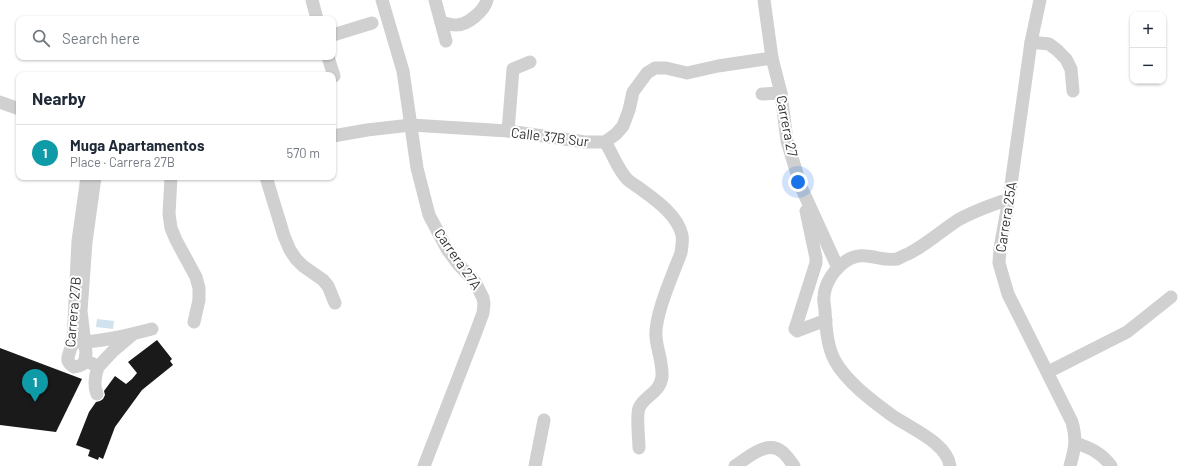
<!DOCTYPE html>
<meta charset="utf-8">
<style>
body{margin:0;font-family:Barlow,sans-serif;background:#f6f6f7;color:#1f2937}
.controls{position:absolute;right:12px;top:12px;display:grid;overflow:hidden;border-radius:8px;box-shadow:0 1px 3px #0004}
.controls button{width:36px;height:36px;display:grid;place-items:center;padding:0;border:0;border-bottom:1px solid #e0e1e3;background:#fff;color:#1f2937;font:20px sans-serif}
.you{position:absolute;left:798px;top:182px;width:14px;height:14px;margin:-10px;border:3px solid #fff;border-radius:50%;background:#1a73e8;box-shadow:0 0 0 6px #1a73e833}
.badge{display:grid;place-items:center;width:26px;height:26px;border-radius:50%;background:#b45309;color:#fff;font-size:13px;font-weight:700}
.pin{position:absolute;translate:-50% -33px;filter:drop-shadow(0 1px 2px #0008)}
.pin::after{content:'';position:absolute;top:21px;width:14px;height:12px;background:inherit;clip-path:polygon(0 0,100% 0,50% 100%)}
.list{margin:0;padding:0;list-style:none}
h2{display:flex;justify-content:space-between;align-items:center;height:52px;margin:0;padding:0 16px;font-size:17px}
h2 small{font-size:13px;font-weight:400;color:#747a83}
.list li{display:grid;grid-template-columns:26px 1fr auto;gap:12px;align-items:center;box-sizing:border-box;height:56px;padding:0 16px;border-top:1px solid #e0e1e3}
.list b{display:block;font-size:15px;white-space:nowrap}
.list p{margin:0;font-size:13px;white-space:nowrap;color:#747a83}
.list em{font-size:13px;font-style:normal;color:#747a83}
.icon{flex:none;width:22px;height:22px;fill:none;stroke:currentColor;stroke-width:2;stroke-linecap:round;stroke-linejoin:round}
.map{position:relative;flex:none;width:1178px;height:466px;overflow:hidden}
.search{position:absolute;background:#fff;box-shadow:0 1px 3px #0004;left:16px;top:16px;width:320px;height:44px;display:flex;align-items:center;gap:10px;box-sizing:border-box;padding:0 14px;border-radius:8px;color:#747a83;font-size:15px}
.panel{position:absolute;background:#fff;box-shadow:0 1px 3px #0004;left:16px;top:72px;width:320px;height:108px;border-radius:8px}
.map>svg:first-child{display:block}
.water{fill:#cfe2ee}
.building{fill:#1a1a1a}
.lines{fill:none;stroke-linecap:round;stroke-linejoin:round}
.minor{stroke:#d0d0d0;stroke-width:13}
.labels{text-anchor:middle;stroke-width:4;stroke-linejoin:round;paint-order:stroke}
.street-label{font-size:14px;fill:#333;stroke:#fff}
</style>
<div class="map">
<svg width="1178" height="466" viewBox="0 0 1178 466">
<rect width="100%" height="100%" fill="#fff"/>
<path class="water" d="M97,319L114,321L113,329L96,327Z"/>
<g class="building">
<path d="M157,340L172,359L170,361L173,365L142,390L115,427L103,459L99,457L98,460L88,456L90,450L76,445L89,412L96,402L100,401L103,399L105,395L104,391L115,376L126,384L132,379L137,373L128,362Z"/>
<path d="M0,348L82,379L56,432L0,425Z"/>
</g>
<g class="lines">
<g class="minor">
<path d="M312,0L317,19"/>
<path d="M382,0L403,71L417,168L429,215L447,249L458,264L475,282L483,298L484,304L483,313L476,332L424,466"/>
<path d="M435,0L446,41"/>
<path d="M764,0L772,58L781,93L787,141L801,187L838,268"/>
<path d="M1040,0L1031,42L1009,199L1000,248L999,263L1008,294L1072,422C1077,440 1075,448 1070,466"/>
<path d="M441,22C445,23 451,25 456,25C468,25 484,11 487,0"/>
<path d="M333,35L372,23"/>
<path d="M1031,42L1049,44L1057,50L1066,59L1071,69L1073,91"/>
<path d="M328,57L334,76"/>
<path d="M762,94L781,93"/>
<path d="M0,102L19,109"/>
<path d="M508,131L513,69L530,62"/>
<path d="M333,136L367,130L411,125L508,131L585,142H605L616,134L623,126L629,110L633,92L647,73L655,68H666L687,73L718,66L772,58"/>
<path d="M605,142C613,154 617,168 627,179C631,183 637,186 642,190C656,200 678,216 682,235C683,241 682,247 681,253C673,274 654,316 656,337C657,350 663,363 662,377C660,393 644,396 639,408C636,417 639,438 639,448"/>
<path d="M87,177L78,241L73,341L68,357V361L70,364L74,367L79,366L83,364L85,360L86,353L81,311L86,242L95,177"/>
<path d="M171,177L169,214L171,228L176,240L196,277L199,288V300L194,322"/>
<path d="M266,177L284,236L290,250L296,259L303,266L323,280L328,286L335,303"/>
<path d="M806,211L816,258V263L795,329L797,331L826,320"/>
<path d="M77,342C102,342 128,335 152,329"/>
<path d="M91,363L98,367C95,376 93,385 97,394"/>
<path d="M98,367L113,351L132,335"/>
<path d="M1048,372L1127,332L1171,297"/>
<path d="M1076,443C1090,448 1102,453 1111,466"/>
<path d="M535,466L544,420"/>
<path d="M735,466C747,458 767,440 781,451C786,454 790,461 794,466"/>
<path d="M950,466C947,442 907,427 890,414C871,400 847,382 835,361C827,346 826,328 825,311C825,306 823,301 824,296C825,283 835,268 846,261C864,249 879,262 897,259C900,258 904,255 908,254C926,245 941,231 958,220C974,211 991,205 1009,199"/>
</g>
</g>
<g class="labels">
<g class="street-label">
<text transform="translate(787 126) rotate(79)" y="5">Carrera 27</text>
<text transform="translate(550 137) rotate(7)" y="5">Calle 37B Sur</text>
<text transform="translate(1006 217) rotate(-81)" y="5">Carrera 25A</text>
<text transform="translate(458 259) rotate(55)" y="5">Carrera 27A</text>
<text transform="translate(73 312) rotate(-85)" y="5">Carrera 27B</text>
</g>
</g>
</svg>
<div class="controls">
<button>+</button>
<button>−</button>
</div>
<div class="you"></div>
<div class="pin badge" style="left:35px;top:402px;background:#0f9aa8">1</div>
<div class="search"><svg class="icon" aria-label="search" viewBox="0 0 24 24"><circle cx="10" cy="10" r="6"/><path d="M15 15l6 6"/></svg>Search here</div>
<section class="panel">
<h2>Nearby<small></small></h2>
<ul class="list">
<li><span class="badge" style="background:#0f9aa8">1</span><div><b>Muga Apartamentos</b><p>Place · Carrera 27B</p></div><em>570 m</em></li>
</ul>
</section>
</div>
